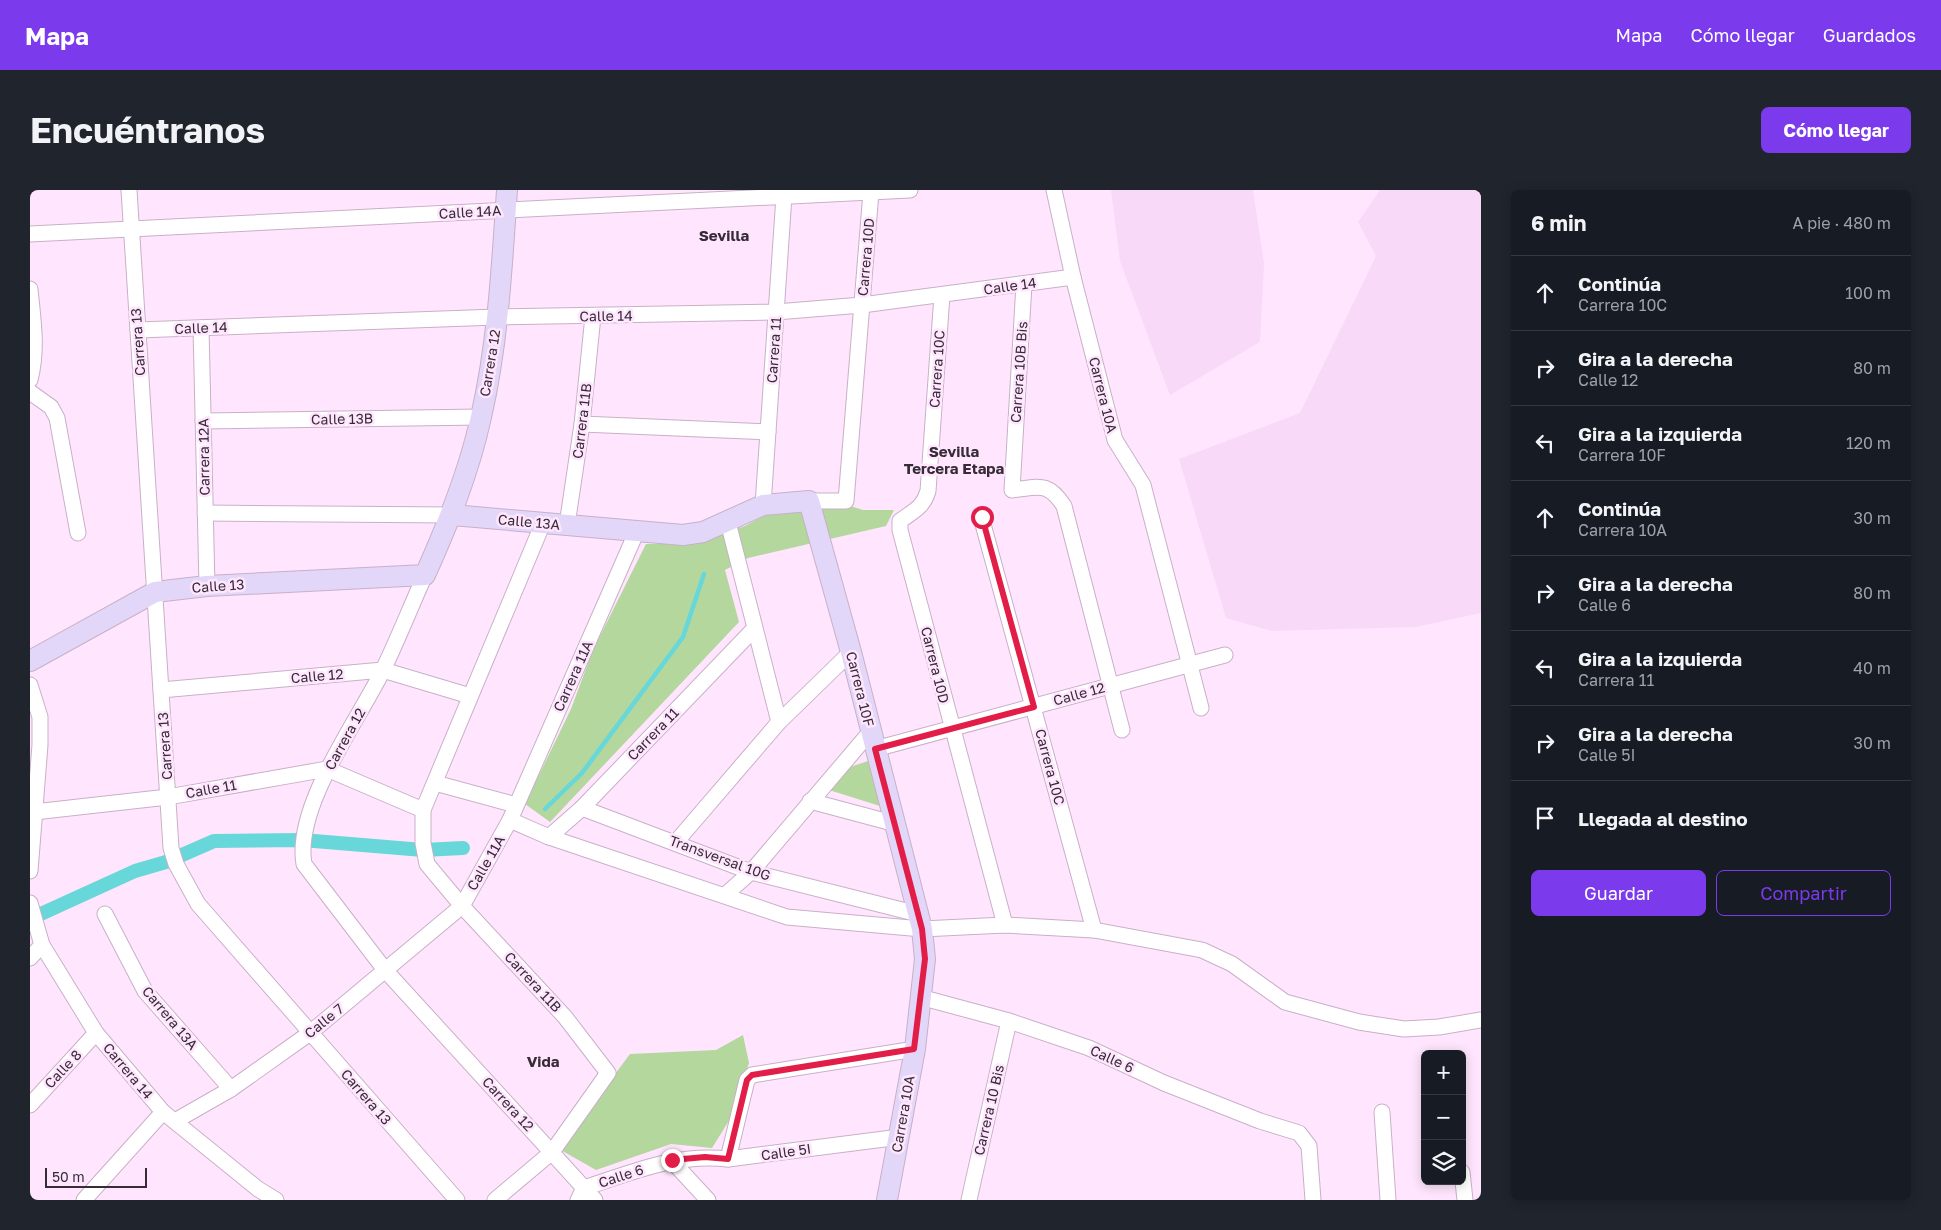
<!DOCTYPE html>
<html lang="es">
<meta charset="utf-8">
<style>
body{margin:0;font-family:"Golos Text",sans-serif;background:#20242c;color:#f1f3f6}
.controls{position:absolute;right:15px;bottom:15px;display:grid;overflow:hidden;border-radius:8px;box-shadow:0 2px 12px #0003}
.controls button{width:45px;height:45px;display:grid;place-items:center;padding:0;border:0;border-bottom:1px solid #363941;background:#171b24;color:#f1f3f6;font:25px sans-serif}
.scale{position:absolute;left:15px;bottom:12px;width:102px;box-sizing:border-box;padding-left:5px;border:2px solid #352c35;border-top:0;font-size:14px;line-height:18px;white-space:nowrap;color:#352c35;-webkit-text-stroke:4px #ffe6fe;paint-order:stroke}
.stop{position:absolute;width:15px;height:15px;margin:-11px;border:4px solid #e11d48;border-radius:50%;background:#fff}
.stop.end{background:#e11d48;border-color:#fff;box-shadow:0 1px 5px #0008}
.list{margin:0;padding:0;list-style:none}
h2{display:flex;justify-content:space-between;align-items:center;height:65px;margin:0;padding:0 20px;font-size:21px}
h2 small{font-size:16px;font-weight:400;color:#9ea1a6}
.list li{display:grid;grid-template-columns:32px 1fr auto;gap:15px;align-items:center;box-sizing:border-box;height:75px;padding:0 20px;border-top:1px solid #363941}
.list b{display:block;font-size:19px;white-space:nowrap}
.list p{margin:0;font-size:16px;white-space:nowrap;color:#9ea1a6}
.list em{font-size:16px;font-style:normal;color:#9ea1a6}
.actions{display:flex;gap:10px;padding:15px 20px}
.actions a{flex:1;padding:11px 0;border:1px solid #7c3aed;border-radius:8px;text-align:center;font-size:18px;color:#7c3aed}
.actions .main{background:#7c3aed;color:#fff}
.icon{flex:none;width:28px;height:28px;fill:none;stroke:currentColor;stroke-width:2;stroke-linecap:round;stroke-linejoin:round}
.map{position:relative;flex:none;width:1451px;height:1010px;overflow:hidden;border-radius:8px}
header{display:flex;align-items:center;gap:30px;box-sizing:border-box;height:70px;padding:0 25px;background:#7c3aed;color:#fff}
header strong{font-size:24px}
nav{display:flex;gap:28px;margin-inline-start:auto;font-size:18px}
.intro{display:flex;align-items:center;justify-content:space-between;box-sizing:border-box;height:120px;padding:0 30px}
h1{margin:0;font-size:35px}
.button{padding:12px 22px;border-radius:8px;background:#7c3aed;color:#fff;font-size:18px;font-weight:700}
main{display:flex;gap:30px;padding:0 30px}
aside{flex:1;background:#171b24;border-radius:8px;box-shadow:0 2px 12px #0003}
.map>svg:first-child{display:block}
.built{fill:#f8d9f7}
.green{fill:#b3d79c}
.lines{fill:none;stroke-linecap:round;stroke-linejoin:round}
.stream{stroke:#68d7d9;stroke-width:4.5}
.canal{stroke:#68d7d9;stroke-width:14}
.street-casing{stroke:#c8b0c7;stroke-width:17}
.secondary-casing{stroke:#c8b0c7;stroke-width:22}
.street{stroke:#fff;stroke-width:15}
.secondary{stroke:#e2d7f8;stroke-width:20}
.route{stroke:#e11d48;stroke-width:6}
.labels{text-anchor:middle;stroke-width:5;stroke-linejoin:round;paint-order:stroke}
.street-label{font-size:14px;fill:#352c35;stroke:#ffe6fe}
.neighbourhood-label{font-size:15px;font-weight:bold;fill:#352c35;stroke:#ffe6fe}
</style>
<header>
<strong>Mapa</strong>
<nav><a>Mapa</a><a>Cómo llegar</a><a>Guardados</a></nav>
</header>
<div class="intro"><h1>Encuéntranos</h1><a class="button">Cómo llegar</a></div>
<main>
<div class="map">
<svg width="1451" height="1010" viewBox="0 0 1451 1010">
<rect width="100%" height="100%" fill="#ffe6fe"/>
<g class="built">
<path d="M1081,0H1223L1234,73L1230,152L1140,205L1090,71Z"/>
<path d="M1350,0H1451V423L1386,437L1242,441L1196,428L1149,269L1270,223L1346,66L1328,32Z"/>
</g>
<g class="green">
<path d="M817,315L833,320H864L856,336L718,368L695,380L709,432L520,632L495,614L541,519L563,460L616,354L663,353L715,336L741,322Z"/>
<path d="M841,570L850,616L799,600L820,577Z"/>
<path d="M713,845L719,873L700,929L682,958L641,954L566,980L529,959L600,864L686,860Z"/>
</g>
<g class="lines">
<path class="stream" d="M515,619L552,583L653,447L674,384"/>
<path class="canal" d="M0,729L105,681L136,672L184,651L272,650L393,660L433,658"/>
<defs>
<g id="street">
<path d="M99,0L141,658L146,674L168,714L427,1010"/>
<path d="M1024,0L1043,87L1085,250L1113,295L1171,518"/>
<path d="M0,44L880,0"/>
<path d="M994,94L982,300C1009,297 1018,291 1034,316L1092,540"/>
<path d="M0,99C3,130 8,159 0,190"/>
<path d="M912,105L898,301C893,318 883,321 870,331V340L975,735"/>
<path d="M171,138L177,396"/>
<path d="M108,140L467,127L746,122L832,115L1043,87"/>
<path d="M0,202L21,217L27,228L48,343"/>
<path d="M173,231L451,227"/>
<path d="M552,234L738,242"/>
<path d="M779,311H816L841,2"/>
<path d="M733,315L754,6"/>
<path d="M175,323L422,325"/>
<path d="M951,327L1064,740"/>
<path d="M698,332L749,532"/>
<path d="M537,335L552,234L563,126"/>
<path d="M395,385C381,416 368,449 353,480C328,531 264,616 274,674L355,780L565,1010"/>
<path d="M0,495L10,527V555L0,681"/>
<path d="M131,500L353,480L440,506"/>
<path d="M845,559L1195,465"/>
<path d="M405,593L486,615"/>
<path d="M780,611L866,634"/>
<path d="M552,618L721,682L888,724"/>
<path d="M4,622L138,607L297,579L393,620"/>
<path d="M480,630L519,647L757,727L892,739L975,735L1064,740L1172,760L1202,774L1255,812L1329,832L1374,839L1409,837L1451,830"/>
<path d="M519,647L552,618L724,439"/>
<path d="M646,652L749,532L821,462"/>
<path d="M695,705L721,682L841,541"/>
<path d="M0,713L12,755L66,843L133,922L228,999L246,1010"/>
<path d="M75,724L115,801L201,899"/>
<path d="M0,768L12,755"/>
<path d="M890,807L979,831L1059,858L1134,893L1230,931L1269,943L1279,956L1283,1010"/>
<path d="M0,915L66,843"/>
<path d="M1352,922L1358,1010"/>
<path d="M145,931L201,899L280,843L432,716L480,630L606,343"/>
<path d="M698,969L717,890L722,885L885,859"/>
<path d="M641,970L678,1010"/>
<path d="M1432,982L1435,1010"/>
<path d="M54,1010L133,922"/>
<path d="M465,1010L522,962L578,883L535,827L432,716L397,674L393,653V620L513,333"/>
<path d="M548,1010L554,998C603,982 646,963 698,969L870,947"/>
<path d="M939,1010L979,831"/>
</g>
<g id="secondary">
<path d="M422,325L653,345L673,342L733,315L779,311L821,462L892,739L895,769L885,859L857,1010"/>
<path d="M0,471L125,402L177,396L395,385C418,334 439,282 451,227C468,153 472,76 477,0"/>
</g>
</defs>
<use href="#street" class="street-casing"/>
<use href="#secondary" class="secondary-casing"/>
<use href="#street" class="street"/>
<use href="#secondary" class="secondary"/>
</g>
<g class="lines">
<path class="route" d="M642,970L675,967L698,969L717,890L722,885L884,859L895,769L892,739L845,559L1004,517L952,327"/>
</g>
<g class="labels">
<g class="street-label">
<text transform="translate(440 22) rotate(-3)" y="5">Calle 14A</text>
<text transform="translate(836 67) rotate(-85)" y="5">Carrera 10D</text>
<text transform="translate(980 96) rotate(-8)" y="5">Calle 14</text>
<text transform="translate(576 126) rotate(-1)" y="5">Calle 14</text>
<text transform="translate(171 138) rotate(-2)" y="5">Calle 14</text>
<text transform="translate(108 152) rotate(-94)" y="5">Carrera 13</text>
<text transform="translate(744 160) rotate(-86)" y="5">Carrera 11</text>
<text transform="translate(460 173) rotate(-81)" y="5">Carrera 12</text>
<text transform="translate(907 179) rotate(-86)" y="5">Carrera 10C</text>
<text transform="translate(989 182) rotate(-86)" y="5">Carrera 10B Bis</text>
<text transform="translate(1073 205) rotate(76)" y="5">Carrera 10A</text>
<text transform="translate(312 229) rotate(-1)" y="5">Calle 13B</text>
<text transform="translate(552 231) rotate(-83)" y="5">Carrera 11B</text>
<text transform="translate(174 267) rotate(-91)" y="5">Carrera 12A</text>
<text transform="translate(499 332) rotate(5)" y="5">Calle 13A</text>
<text transform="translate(188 396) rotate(-4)" y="5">Calle 13</text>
<text transform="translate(905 475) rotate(76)" y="5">Carrera 10D</text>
<text transform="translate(287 486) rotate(-5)" y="5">Calle 12</text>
<text transform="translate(543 486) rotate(-66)" y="5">Carrera 11A</text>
<text transform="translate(830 499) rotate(76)" y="5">Carrera 10F</text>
<text transform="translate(1049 504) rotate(-15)" y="5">Calle 12</text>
<text transform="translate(623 544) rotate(-46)" y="5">Carrera 11</text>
<text transform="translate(315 549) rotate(-61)" y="5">Carrera 12</text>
<text transform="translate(135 556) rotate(-94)" y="5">Carrera 13</text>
<text transform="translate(1020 577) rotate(75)" y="5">Carrera 10C</text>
<text transform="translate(181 599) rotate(-10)" y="5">Calle 11</text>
<text transform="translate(690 668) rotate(20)" y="5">Transversal 10G</text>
<text transform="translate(456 673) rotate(-60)" y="5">Calle 11A</text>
<text transform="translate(503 792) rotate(47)" y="5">Carrera 11B</text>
<text transform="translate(140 828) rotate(50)" y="5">Carrera 13A</text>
<text transform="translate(294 831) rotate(-39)" y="5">Calle 7</text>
<text transform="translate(1082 869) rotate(25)" y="5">Calle 6</text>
<text transform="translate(33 879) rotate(-47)" y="5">Calle 8</text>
<text transform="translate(98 881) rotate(50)" y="5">Carrera 14</text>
<text transform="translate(336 907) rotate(49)" y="5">Carrera 13</text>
<text transform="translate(478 914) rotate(47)" y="5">Carrera 12</text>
<text transform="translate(959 920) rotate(-77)" y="5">Carrera 10 Bis</text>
<text transform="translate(873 924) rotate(-80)" y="5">Carrera 10A</text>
<text transform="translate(756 962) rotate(-8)" y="5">Calle 5I</text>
<text transform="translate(591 986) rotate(-18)" y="5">Calle 6</text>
</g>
<g class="neighbourhood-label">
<text x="694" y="51">Sevilla</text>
<text x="924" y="267">Sevilla<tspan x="924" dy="17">Tercera Etapa</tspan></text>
<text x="513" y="877">Vida</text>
</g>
</g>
</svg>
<div class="controls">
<button>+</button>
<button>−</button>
<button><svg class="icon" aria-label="layers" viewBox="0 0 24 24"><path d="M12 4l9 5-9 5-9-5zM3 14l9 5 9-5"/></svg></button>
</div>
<div class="scale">50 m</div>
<div class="stop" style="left:952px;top:327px"></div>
<div class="stop end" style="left:642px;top:970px"></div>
</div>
<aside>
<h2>6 min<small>A pie · 480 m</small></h2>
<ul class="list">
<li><svg class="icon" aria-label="ahead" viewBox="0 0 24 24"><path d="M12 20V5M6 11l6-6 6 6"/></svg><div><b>Continúa</b><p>Carrera 10C</p></div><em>100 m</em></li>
<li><svg class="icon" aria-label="right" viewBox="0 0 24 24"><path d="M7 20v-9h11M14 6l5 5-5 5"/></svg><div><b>Gira a la derecha</b><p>Calle 12</p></div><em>80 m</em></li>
<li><svg class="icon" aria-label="left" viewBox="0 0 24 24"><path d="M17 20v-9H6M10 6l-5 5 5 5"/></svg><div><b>Gira a la izquierda</b><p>Carrera 10F</p></div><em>120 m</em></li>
<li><svg class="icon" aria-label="ahead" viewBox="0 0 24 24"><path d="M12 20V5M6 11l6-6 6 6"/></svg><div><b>Continúa</b><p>Carrera 10A</p></div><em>30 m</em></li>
<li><svg class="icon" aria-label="right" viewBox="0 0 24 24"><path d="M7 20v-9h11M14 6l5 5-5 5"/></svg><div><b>Gira a la derecha</b><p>Calle 6</p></div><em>80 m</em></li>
<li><svg class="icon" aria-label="left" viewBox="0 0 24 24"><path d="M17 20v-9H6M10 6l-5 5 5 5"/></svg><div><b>Gira a la izquierda</b><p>Carrera 11</p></div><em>40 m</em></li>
<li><svg class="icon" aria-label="right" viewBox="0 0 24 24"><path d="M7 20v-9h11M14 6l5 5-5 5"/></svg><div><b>Gira a la derecha</b><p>Calle 5I</p></div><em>30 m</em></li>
<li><svg class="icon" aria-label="arrive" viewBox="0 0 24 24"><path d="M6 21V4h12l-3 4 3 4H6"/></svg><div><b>Llegada al destino</b></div></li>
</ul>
<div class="actions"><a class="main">Guardar</a><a>Compartir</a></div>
</aside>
</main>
